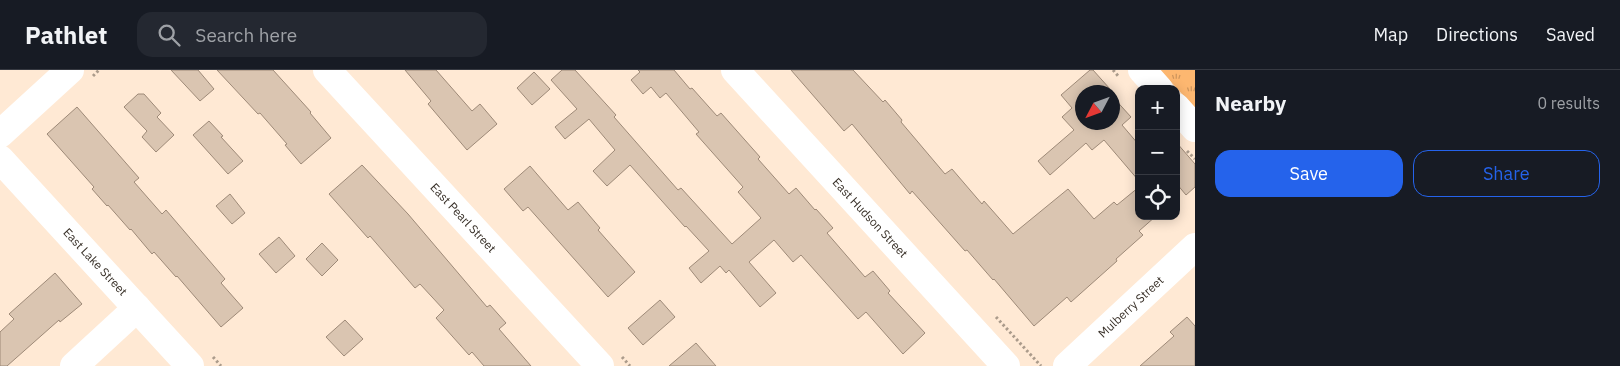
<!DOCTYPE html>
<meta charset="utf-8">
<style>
body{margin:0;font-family:"IBM Plex Sans",sans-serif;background:#242831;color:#f1f3f6}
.controls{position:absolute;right:15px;top:15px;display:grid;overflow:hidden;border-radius:10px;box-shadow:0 2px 12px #0003}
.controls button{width:45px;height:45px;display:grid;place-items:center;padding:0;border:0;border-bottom:1px solid #363941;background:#171b24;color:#f1f3f6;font:25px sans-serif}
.compass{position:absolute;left:1075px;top:15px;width:45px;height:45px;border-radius:50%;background:#171b24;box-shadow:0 2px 12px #0003;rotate:229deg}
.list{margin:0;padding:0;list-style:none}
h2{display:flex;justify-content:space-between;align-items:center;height:65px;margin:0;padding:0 20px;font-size:21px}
h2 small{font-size:16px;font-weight:400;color:#9ea1a6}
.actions{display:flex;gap:10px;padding:15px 20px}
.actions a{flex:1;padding:11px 0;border:1px solid #2563eb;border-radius:15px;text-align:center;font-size:18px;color:#2563eb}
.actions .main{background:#2563eb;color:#fff}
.icon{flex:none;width:28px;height:28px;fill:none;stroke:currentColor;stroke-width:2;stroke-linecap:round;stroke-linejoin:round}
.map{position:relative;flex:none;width:1195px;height:296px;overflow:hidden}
header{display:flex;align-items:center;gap:30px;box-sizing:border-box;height:70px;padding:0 25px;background:#171b24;border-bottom:1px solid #363941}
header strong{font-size:24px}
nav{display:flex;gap:28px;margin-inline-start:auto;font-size:18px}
.search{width:350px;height:45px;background:#242831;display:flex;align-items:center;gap:12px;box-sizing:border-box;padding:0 18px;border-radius:15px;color:#9ea1a6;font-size:19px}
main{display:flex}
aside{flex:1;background:#171b24}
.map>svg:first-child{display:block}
.park{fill:url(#park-tufts)}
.building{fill:#dac5b1;stroke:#9e8a78}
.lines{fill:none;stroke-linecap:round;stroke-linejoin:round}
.path{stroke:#ab9b8b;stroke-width:3;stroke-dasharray:2.5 2.5;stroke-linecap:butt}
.minor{stroke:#fff;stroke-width:28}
.labels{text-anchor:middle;stroke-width:5;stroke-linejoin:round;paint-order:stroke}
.street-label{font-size:12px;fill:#383028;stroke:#fff}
</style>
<header>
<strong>Pathlet</strong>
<div class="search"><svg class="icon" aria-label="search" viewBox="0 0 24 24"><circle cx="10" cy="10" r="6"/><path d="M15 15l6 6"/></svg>Search here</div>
<nav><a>Map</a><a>Directions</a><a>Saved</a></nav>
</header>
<main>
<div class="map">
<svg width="1195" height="296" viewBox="0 0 1195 296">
<defs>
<pattern id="park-tufts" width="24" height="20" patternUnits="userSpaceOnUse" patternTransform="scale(1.25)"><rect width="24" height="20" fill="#fdb770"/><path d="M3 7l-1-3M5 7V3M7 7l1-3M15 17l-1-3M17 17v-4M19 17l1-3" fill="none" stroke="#ce955c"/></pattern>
</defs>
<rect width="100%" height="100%" fill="#ffe9d4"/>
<path class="park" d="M1160,0H1195V38Z"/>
<g class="building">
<path d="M171,0H198L214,19L200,31Z"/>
<path d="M217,0H273L311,42L310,43L331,68L301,94L285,75L287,74L260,43L258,44Z"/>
<path d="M405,0H436L472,41L480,34L497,54L467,80L428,34L431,31Z"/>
<path d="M562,0H575L616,45L614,47L678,120L681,118L732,174L761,148L738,122L743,117L696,64L699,62L666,23L660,28L651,17L643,24L631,10L640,2L638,0H674L690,19L692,18L717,46L721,43L760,87L758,89L789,124L796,118L815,140L816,139L833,158L827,163L865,207L873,201L890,221L888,223L925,263L903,284L866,242L858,249L801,185L793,192L774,170L749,192L776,223L760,237L729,200L726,203L720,196L701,213L689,198L709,181L686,156L685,157L630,95L607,116L593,101L615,80L589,49L565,69L555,57L577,39L551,10Z"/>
<path d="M791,0H853L883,32L885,30L902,50L901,52L945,104L952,99L982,134L984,131L1013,164L1068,119L1094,149L1114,132L1117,135L1139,117V146H1156L1139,161L1143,165L1116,189L1117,191L1071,232L1067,227L1034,256L994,209L993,210L967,180L965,181L912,121L910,124L852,54L844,61Z"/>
<path d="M1090,0H1093L1110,19L1108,21L1110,22H1082V52H1112V26L1131,47L1122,55L1139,75V111L1104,70L1092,80L1086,73L1050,105L1038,91L1074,60L1062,47L1072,38L1061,25Z"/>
<path d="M534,2L550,19L532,35L517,18Z"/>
<path d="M138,24H144L161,43L157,47L174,65L156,82L142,67L147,61L124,37Z"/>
<path d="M77,37L139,108L134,112L162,144L166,140L225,209L221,213L243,238L221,257L177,206L176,207L154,182L152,184L131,159L130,160L108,135L107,136L92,119L94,117L47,64Z"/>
<path d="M209,51L223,66L221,67L243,91L228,104L193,65Z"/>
<path d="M1176,72L1195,94V117L1186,125L1176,113Z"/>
<path d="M362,95L408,144L487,237L490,235L506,253L499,259L531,296H484L472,282L469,285L436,248L444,240L420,214L415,218L370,166L368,168L329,124Z"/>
<path d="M530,96L568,140L578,132L600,158L598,160L635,202L608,227L528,137L523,141L504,119Z"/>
<path d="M230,124L245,143L232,154L216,136Z"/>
<path d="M279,167L295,186L276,203L259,184Z"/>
<path d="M322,173L338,190L322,206L306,189Z"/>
<path d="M55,203L82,234L60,252L59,250L7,296H0V262L14,249L9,244Z"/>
<path d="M660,230L675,247L643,275L628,258Z"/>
<path d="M1187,247L1195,256V296H1140L1174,266L1170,262Z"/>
<path d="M345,250L363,269L344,286L326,267Z"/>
<path d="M696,273L716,296H669Z"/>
</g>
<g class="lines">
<g class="path">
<path d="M1113,0L1119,7"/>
<path d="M93,6L99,0"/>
<path d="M1187,81L1195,89"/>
<path d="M996,247L1041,296"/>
<path d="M213,287L221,296"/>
<path d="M622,287L630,296"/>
</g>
<g class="minor">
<path d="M327,0L600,296"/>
<path d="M735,0L1006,296"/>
<path d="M1142,0L1159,19"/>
<path d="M1176,37L1195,58"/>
<path d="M0,64L70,0"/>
<path d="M0,89L190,296"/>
<path d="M74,296L137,238"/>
<path d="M1067,296L1195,177"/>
</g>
</g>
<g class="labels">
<g class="street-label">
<text transform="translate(463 148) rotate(47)" y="4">East Pearl Street</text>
<text transform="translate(870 148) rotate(47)" y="4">East Hudson Street</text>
<text transform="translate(95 192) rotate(47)" y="4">East Lake Street</text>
<text transform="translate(1131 237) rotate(-43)" y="4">Mulberry Street</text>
</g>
</g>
</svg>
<div class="controls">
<button>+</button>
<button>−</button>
<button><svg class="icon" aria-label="locate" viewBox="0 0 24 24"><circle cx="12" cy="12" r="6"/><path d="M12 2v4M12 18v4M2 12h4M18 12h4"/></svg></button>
</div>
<svg class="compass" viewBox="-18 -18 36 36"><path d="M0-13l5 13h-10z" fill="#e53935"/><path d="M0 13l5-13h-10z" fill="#9ea1a6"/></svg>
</div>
<aside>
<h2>Nearby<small>0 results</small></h2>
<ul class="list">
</ul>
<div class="actions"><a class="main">Save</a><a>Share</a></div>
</aside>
</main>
